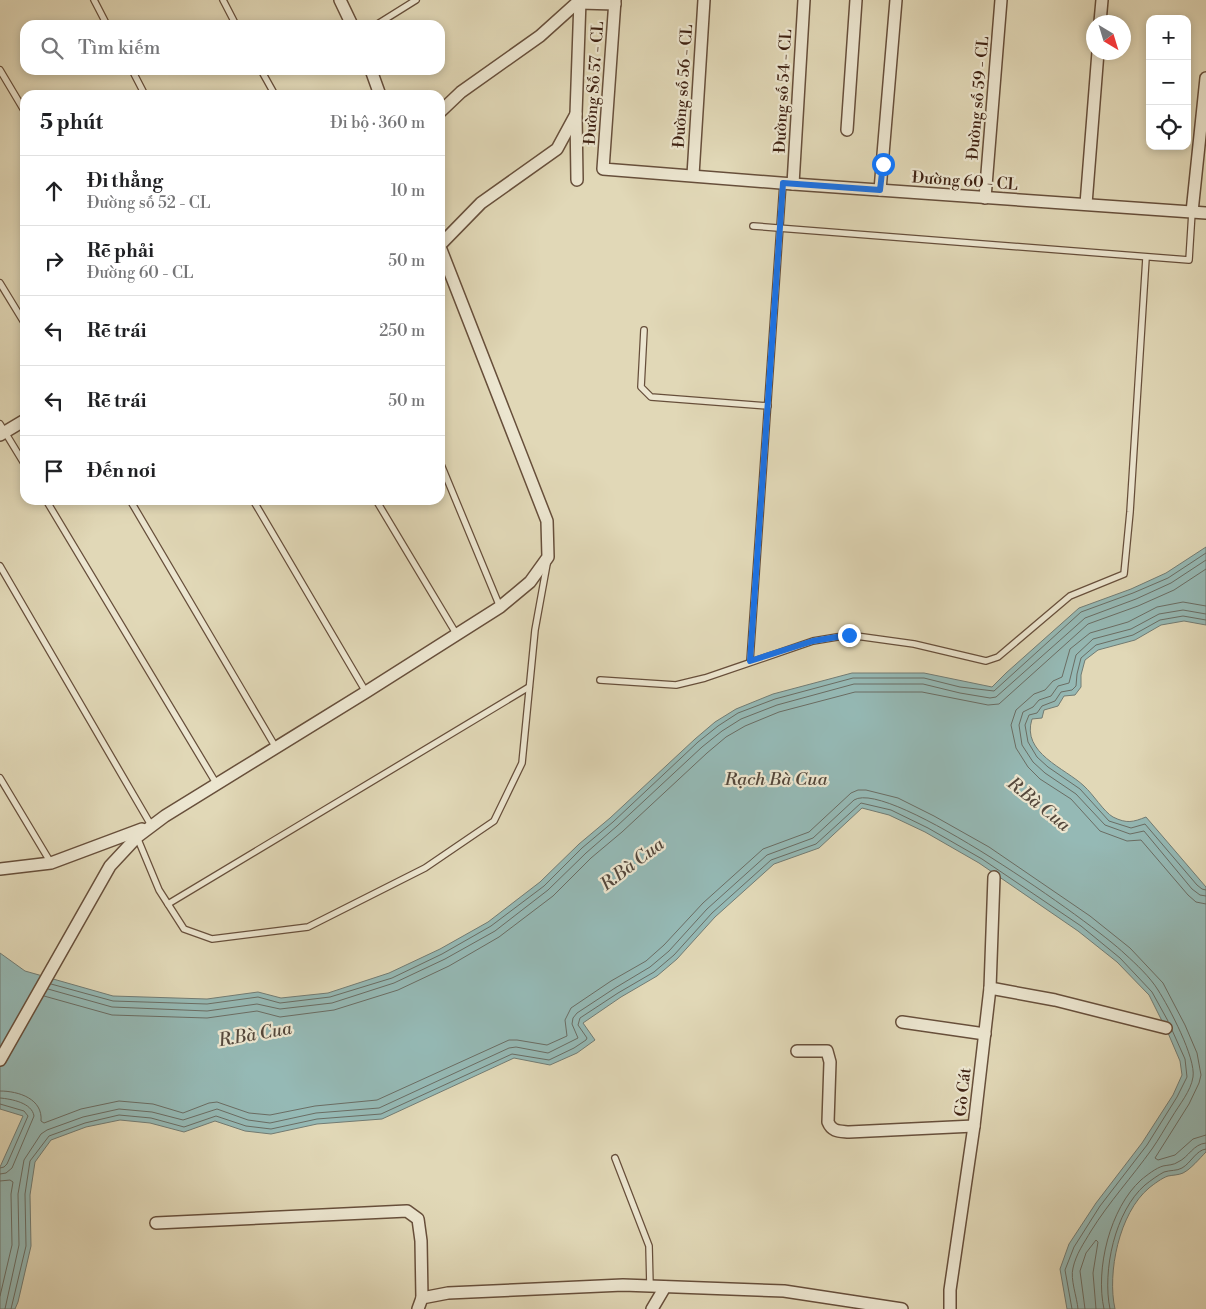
<!DOCTYPE html>
<html lang="vi">
<meta charset="utf-8">
<style>
body{margin:0;font-family:"Libre Bodoni",serif;background:#f6f6f6;color:#202124}
.controls{position:absolute;right:15px;top:15px;display:grid;overflow:hidden;border-radius:10px;box-shadow:0 2px 8px #0003}
.controls button{width:45px;height:45px;display:grid;place-items:center;padding:0;border:0;border-bottom:1px solid #e0e0e0;background:#fff;color:#202124;font:25px sans-serif}
.compass{position:absolute;left:1086px;top:15px;width:45px;height:45px;border-radius:50%;background:#fff;box-shadow:0 2px 8px #0003;rotate:142deg}
.stop{position:absolute;width:15px;height:15px;margin:-11px;border:4px solid #1a73e8;border-radius:50%;background:#fff}
.stop.end{background:#1a73e8;border-color:#fff;box-shadow:0 1px 5px #0008}
.list{margin:0;padding:0;list-style:none}
h2{display:flex;justify-content:space-between;align-items:center;height:65px;margin:0;padding:0 20px;font-size:21px}
h2 small{font-size:16px;font-weight:400;color:#757577}
.list li{display:grid;grid-template-columns:32px 1fr auto;gap:15px;align-items:center;box-sizing:border-box;height:70px;padding:0 20px;border-top:1px solid #e0e0e0}
.list b{display:block;font-size:19px;white-space:nowrap}
.list p{margin:0;font-size:16px;white-space:nowrap;color:#757577}
.list em{font-size:16px;font-style:normal;color:#757577}
.icon{flex:none;width:28px;height:28px;fill:none;stroke:currentColor;stroke-width:2;stroke-linecap:round;stroke-linejoin:round}
.map{position:relative;flex:none;width:1206px;height:1309px;overflow:hidden}
.search{position:absolute;background:#fff;box-shadow:0 2px 8px #0003;left:20px;top:20px;width:425px;height:55px;display:flex;align-items:center;gap:12px;box-sizing:border-box;padding:0 18px;border-radius:15px;color:#757577;font-size:19px}
.panel{position:absolute;background:#fff;box-shadow:0 2px 8px #0003;left:20px;top:90px;width:425px;height:415px;border-radius:15px}
.map>svg:first-child{display:block}
.water{fill:#95b9b5;stroke:#727c74}
.lines{fill:none;stroke-linecap:round;stroke-linejoin:round}
.shore{stroke:#6a6d64;stroke-width:1}
.service-casing{stroke:#674f3b;stroke-width:8}
.minor-casing{stroke:#674f3b;stroke-width:14}
.service{stroke:#ece6d0;stroke-width:5.5}
.minor{stroke:#ece6d0;stroke-width:11}
.route{stroke:#1a73e8;stroke-width:6}
.labels{text-anchor:middle;stroke-width:4.5;stroke-linejoin:round;paint-order:stroke}
.street-label{font-size:16px;fill:#3e2112;stroke:#ece6d0}
.water-label{font-size:18px;font-style:italic;fill:#54473b;stroke:#ece6d0}
</style>
<div class="map">
<svg width="1206" height="1309" viewBox="0 0 1206 1309">
<rect width="100%" height="100%" fill="#e1d8b7"/>
<filter id="stains"><feTurbulence type="fractalNoise" baseFrequency=".004" numOctaves="4"/><feColorMatrix values="0 0 0 0 .2 0 0 0 0 .09 0 0 0 0 .02 0 0 0 .5 -.17"/></filter>
<radialGradient id="worn" r=".72"><stop offset=".6" stop-color="#630" stop-opacity="0"/><stop offset="1" stop-color="#630" stop-opacity=".3"/></radialGradient>
<path class="water" d="M1206,547V625L1184,621L1161,625L1135,640L1098,650L1085,660L1081,675V687L1075,695L1064,696L1058,706L1044,710L1042,718L1032,719C1021,753 1065,768 1084,786C1093,794 1104,812 1113,817C1127,824 1133,822 1146,817L1206,887V1152C1199,1159 1191,1169 1183,1173C1179,1175 1173,1175 1168,1176C1162,1178 1154,1184 1149,1188C1119,1213 1107,1273 1115,1309H1067L1060,1269L1069,1244L1096,1203L1142,1143L1173,1095L1182,1075L1180,1061L1168,1033L1149,995L1117,962L1078,931L979,863L925,832L889,815L862,808L819,848L774,864L715,917L677,959L657,976L621,997L583,1023L595,1040L577,1053L550,1065L514,1058L382,1119L317,1124L271,1134L245,1131L215,1121L184,1132L150,1123L120,1120L86,1127L51,1140L35,1162L30,1195L31,1246L18,1302L15,1309H0V1167L23,1116L0,1109V953L25,971L113,996L207,999L258,992L281,998L328,993L389,973L440,949L488,922L540,882L579,844L610,818L695,739L715,722L736,709L773,694L852,673H924L992,687L1006,673L1079,608L1131,589L1166,573Z"/>
<g class="lines">
<g class="shore">
<path d="M1206,606L1183,602L1157,607L1128,622L1090,633L1070,649L1062,677L1053,681L1045,690L1034,694L1016,710L1011,725L1016,748L1028,767L1040,779L1071,799L1100,831L1127,841L1141,840L1188,895L1196,902L1206,904"/>
<path d="M1206,614L1183,610L1159,614L1131,629L1093,639L1076,655L1069,683L1058,686L1051,696L1039,700L1033,707L1023,712L1019,725L1022,745L1033,762L1045,773L1076,794L1105,825L1130,834L1144,831L1192,889L1200,895L1206,896"/>
<path d="M1206,620L1183,616L1160,620L1133,635L1096,645L1081,658L1077,674L1076,686L1072,690L1061,692L1055,701L1042,706L1037,713L1029,715L1025,725L1028,742L1037,757L1048,767L1080,789L1109,821L1131,828L1145,824L1197,885L1202,889L1206,890"/>
<path d="M51,984L113,1001L207,1004L258,997L280,1003L330,997L392,978L442,954L491,926L544,886L582,848L613,822L698,742L718,726L738,713L775,699L853,678H924L960,687L994,691L1081,612L1133,593L1168,578L1206,553"/>
<path d="M48,989L112,1007L207,1011L257,1004L280,1009L332,1003L394,983L445,959L495,931L548,890L586,853L617,826L702,747L722,731L741,719L777,705L854,684H923L960,693L990,698L996,697L1085,618L1136,599L1171,583L1206,560"/>
<path d="M44,996L112,1015L207,1018L257,1011L280,1017L334,1010L398,990L449,966L499,937L553,896L591,858L622,832L707,753L726,737L745,726L779,712L855,692H922L988,705L999,704L1088,624L1138,606L1174,590L1206,569"/>
<path d="M0,1091C19,1091 43,1099 41,1121L44,1123L81,1109L119,1101L153,1104L183,1113L209,1103L217,1102L249,1113L270,1115L315,1106L377,1100L509,1040H517L547,1045L567,1036L565,1020L571,1008L611,981L646,961L664,945L703,903L763,849L809,832L851,793L858,790H866L898,798L934,816L989,847L1090,916L1130,948L1163,983L1185,1025L1197,1053L1201,1075L1199,1083L1189,1104L1155,1158L1158,1160L1175,1155L1193,1139L1206,1135"/>
<path d="M0,1098C12,1099 32,1103 34,1116L12,1168L6,1173L0,1174"/>
<path d="M0,1104L24,1111L28,1116L7,1164L4,1167L0,1168"/>
<path d="M0,1181L10,1180L13,1182L11,1194L12,1245L0,1296"/>
<path d="M5,1309L19,1245L18,1194L24,1160L41,1134L47,1130L83,1117L119,1109L152,1112L183,1120L217,1109L248,1120L270,1123L316,1113L379,1108L509,1048L516,1047L548,1053L578,1038L572,1024L573,1018L577,1013L615,988L650,967L669,951L707,909L767,855L813,838L854,800C889,778 1094,924 1125,954C1136,964 1150,977 1158,990C1169,1007 1196,1058 1193,1077C1191,1091 1179,1105 1172,1117C1165,1128 1159,1139 1152,1149C1132,1177 1109,1202 1091,1231C1084,1243 1076,1254 1073,1268C1070,1279 1077,1297 1078,1309"/>
<path d="M11,1309L26,1246L25,1194L30,1161L49,1136L85,1123L119,1115L151,1118L184,1127L216,1116L246,1126L271,1129L317,1119L381,1114L512,1054L549,1060L574,1048L586,1040L587,1038L578,1025L580,1018L618,993L654,972L674,955L712,913L771,860L816,844L861,803L891,810L928,828L982,859L1081,926L1120,958L1152,992L1168,1021"/>
<path d="M1072,1309L1065,1270L1074,1247L1100,1206L1147,1145L1177,1097L1187,1077L1185,1059L1172,1030"/>
<path d="M1085,1309L1080,1271L1086,1253L1096,1240L1098,1242L1093,1273L1096,1309"/>
<path d="M1104,1309C1095,1269 1110,1208 1141,1180C1147,1175 1156,1168 1163,1166C1168,1165 1174,1165 1178,1162C1189,1157 1193,1144 1206,1143"/>
<path d="M1110,1309C1102,1271 1115,1211 1145,1185C1150,1181 1158,1175 1164,1172C1170,1170 1177,1171 1182,1168C1191,1163 1196,1150 1206,1149"/>
</g>
<defs>
<g id="service">
<path d="M94,0L107,25"/>
<path d="M223,0L236,25"/>
<path d="M376,25L416,0"/>
<path d="M0,70L25,112"/>
<path d="M132,70L145,95"/>
<path d="M261,70L275,95"/>
<path d="M753,226L1189,260L1192,212"/>
<path d="M0,283L25,324"/>
<path d="M644,330L641,387L651,397L768,406"/>
<path d="M0,424L25,465"/>
<path d="M440,462L500,607"/>
<path d="M46,500L216,783"/>
<path d="M130,500L275,746"/>
<path d="M253,500L366,692"/>
<path d="M376,500L457,635"/>
<path d="M0,566L151,825"/>
<path d="M750,661L783,183"/>
<path d="M600,680L676,685L705,678L813,641L849,635L914,644L986,661L998,657L1070,596L1124,574L1130,512L1146,258"/>
<path d="M0,778L51,863"/>
<path d="M137,837L159,890L184,929L212,939L308,927L425,868L494,821L522,763L535,630L547,564"/>
<path d="M168,904L529,687"/>
<path d="M615,1158L649,1246L650,1286"/>
</g>
<g id="minor">
<path d="M340,0L352,25"/>
<path d="M615,0L603,169L793,184L1206,213"/>
<path d="M580,3L615,4"/>
<path d="M1100,22L1102,0"/>
<path d="M371,70L380,95"/>
<path d="M440,112L461,92L540,36L580,0"/>
<path d="M847,130L856,0"/>
<path d="M693,175L704,0"/>
<path d="M577,180L576,114L580,0"/>
<path d="M793,184L804,0"/>
<path d="M880,190L896,0"/>
<path d="M985,198L1001,0"/>
<path d="M1086,204L1098,52"/>
<path d="M1192,212L1206,78"/>
<path d="M440,245L481,203L557,149L576,114"/>
<path d="M0,435L25,420"/>
<path d="M0,869L51,863L142,829"/>
<path d="M990,988L1055,1000L1166,1028"/>
<path d="M902,1022L985,1034"/>
<path d="M797,1051H827L830,1062L828,1122C832,1132 839,1131 849,1132L974,1126"/>
<path d="M0,1060L110,866L137,837L165,816L366,692L500,607L530,582L548,557L547,521L440,247"/>
<path d="M156,1223L407,1211L418,1219L421,1241L422,1298"/>
<path d="M418,1309L422,1298L448,1293L623,1285L650,1286L784,1291L902,1309"/>
<path d="M652,1309L665,1287"/>
<path d="M950,1309V1290L974,1126L990,988L994,877"/>
</g>
</defs>
<use href="#service" class="service-casing"/>
<use href="#minor" class="minor-casing"/>
<use href="#service" class="service"/>
<use href="#minor" class="minor"/>
</g>
<g class="lines">
<path class="route" d="M849,635L813,641L750,661L783,183L880,190L883,164"/>
</g>
<g class="labels">
<g class="street-label">
<text transform="translate(593 83) rotate(-86)" y="6">Đường Số 57 - CL</text>
<text transform="translate(682 86) rotate(-86)" y="6">Đường số 56 - CL</text>
<text transform="translate(782 91) rotate(-87)" y="6">Đường số 54 - CL</text>
<text transform="translate(977 98) rotate(-85)" y="6">Đường số 59 - CL</text>
<text transform="translate(965 180) rotate(4)" y="6">Đường 60 - CL</text>
<text transform="translate(962 1092) rotate(-84)" y="6">Gò Cát</text>
</g>
<g class="water-label">
<text x="776" y="785">Rạch Bà Cua</text>
<text transform="translate(1039 804) rotate(39)" y="6">R.Bà Cua</text>
<text transform="translate(632 864) rotate(-37)" y="6">R.Bà Cua</text>
<text transform="translate(255 1034) rotate(-10)" y="6">R.Bà Cua</text>
</g>
</g>
<rect width="100%" height="100%" filter="url(#stains)"/>
<rect width="100%" height="100%" fill="url(#worn)"/>
</svg>
<div class="controls">
<button>+</button>
<button>−</button>
<button><svg class="icon" aria-label="locate" viewBox="0 0 24 24"><circle cx="12" cy="12" r="6"/><path d="M12 2v4M12 18v4M2 12h4M18 12h4"/></svg></button>
</div>
<svg class="compass" viewBox="-18 -18 36 36"><path d="M0-13l5 13h-10z" fill="#e53935"/><path d="M0 13l5-13h-10z" fill="#757577"/></svg>
<div class="stop" style="left:883px;top:164px"></div>
<div class="stop end" style="left:849px;top:635px"></div>
<div class="search"><svg class="icon" aria-label="search" viewBox="0 0 24 24"><circle cx="10" cy="10" r="6"/><path d="M15 15l6 6"/></svg>Tìm kiếm</div>
<section class="panel">
<h2>5 phút<small>Đi bộ · 360 m</small></h2>
<ul class="list">
<li><svg class="icon" aria-label="ahead" viewBox="0 0 24 24"><path d="M12 20V5M6 11l6-6 6 6"/></svg><div><b>Đi thẳng</b><p>Đường số 52 - CL</p></div><em>10 m</em></li>
<li><svg class="icon" aria-label="right" viewBox="0 0 24 24"><path d="M7 20v-9h11M14 6l5 5-5 5"/></svg><div><b>Rẽ phải</b><p>Đường 60 - CL</p></div><em>50 m</em></li>
<li><svg class="icon" aria-label="left" viewBox="0 0 24 24"><path d="M17 20v-9H6M10 6l-5 5 5 5"/></svg><div><b>Rẽ trái</b></div><em>250 m</em></li>
<li><svg class="icon" aria-label="left" viewBox="0 0 24 24"><path d="M17 20v-9H6M10 6l-5 5 5 5"/></svg><div><b>Rẽ trái</b></div><em>50 m</em></li>
<li><svg class="icon" aria-label="arrive" viewBox="0 0 24 24"><path d="M6 21V4h12l-3 4 3 4H6"/></svg><div><b>Đến nơi</b></div></li>
</ul>
</section>
</div>
